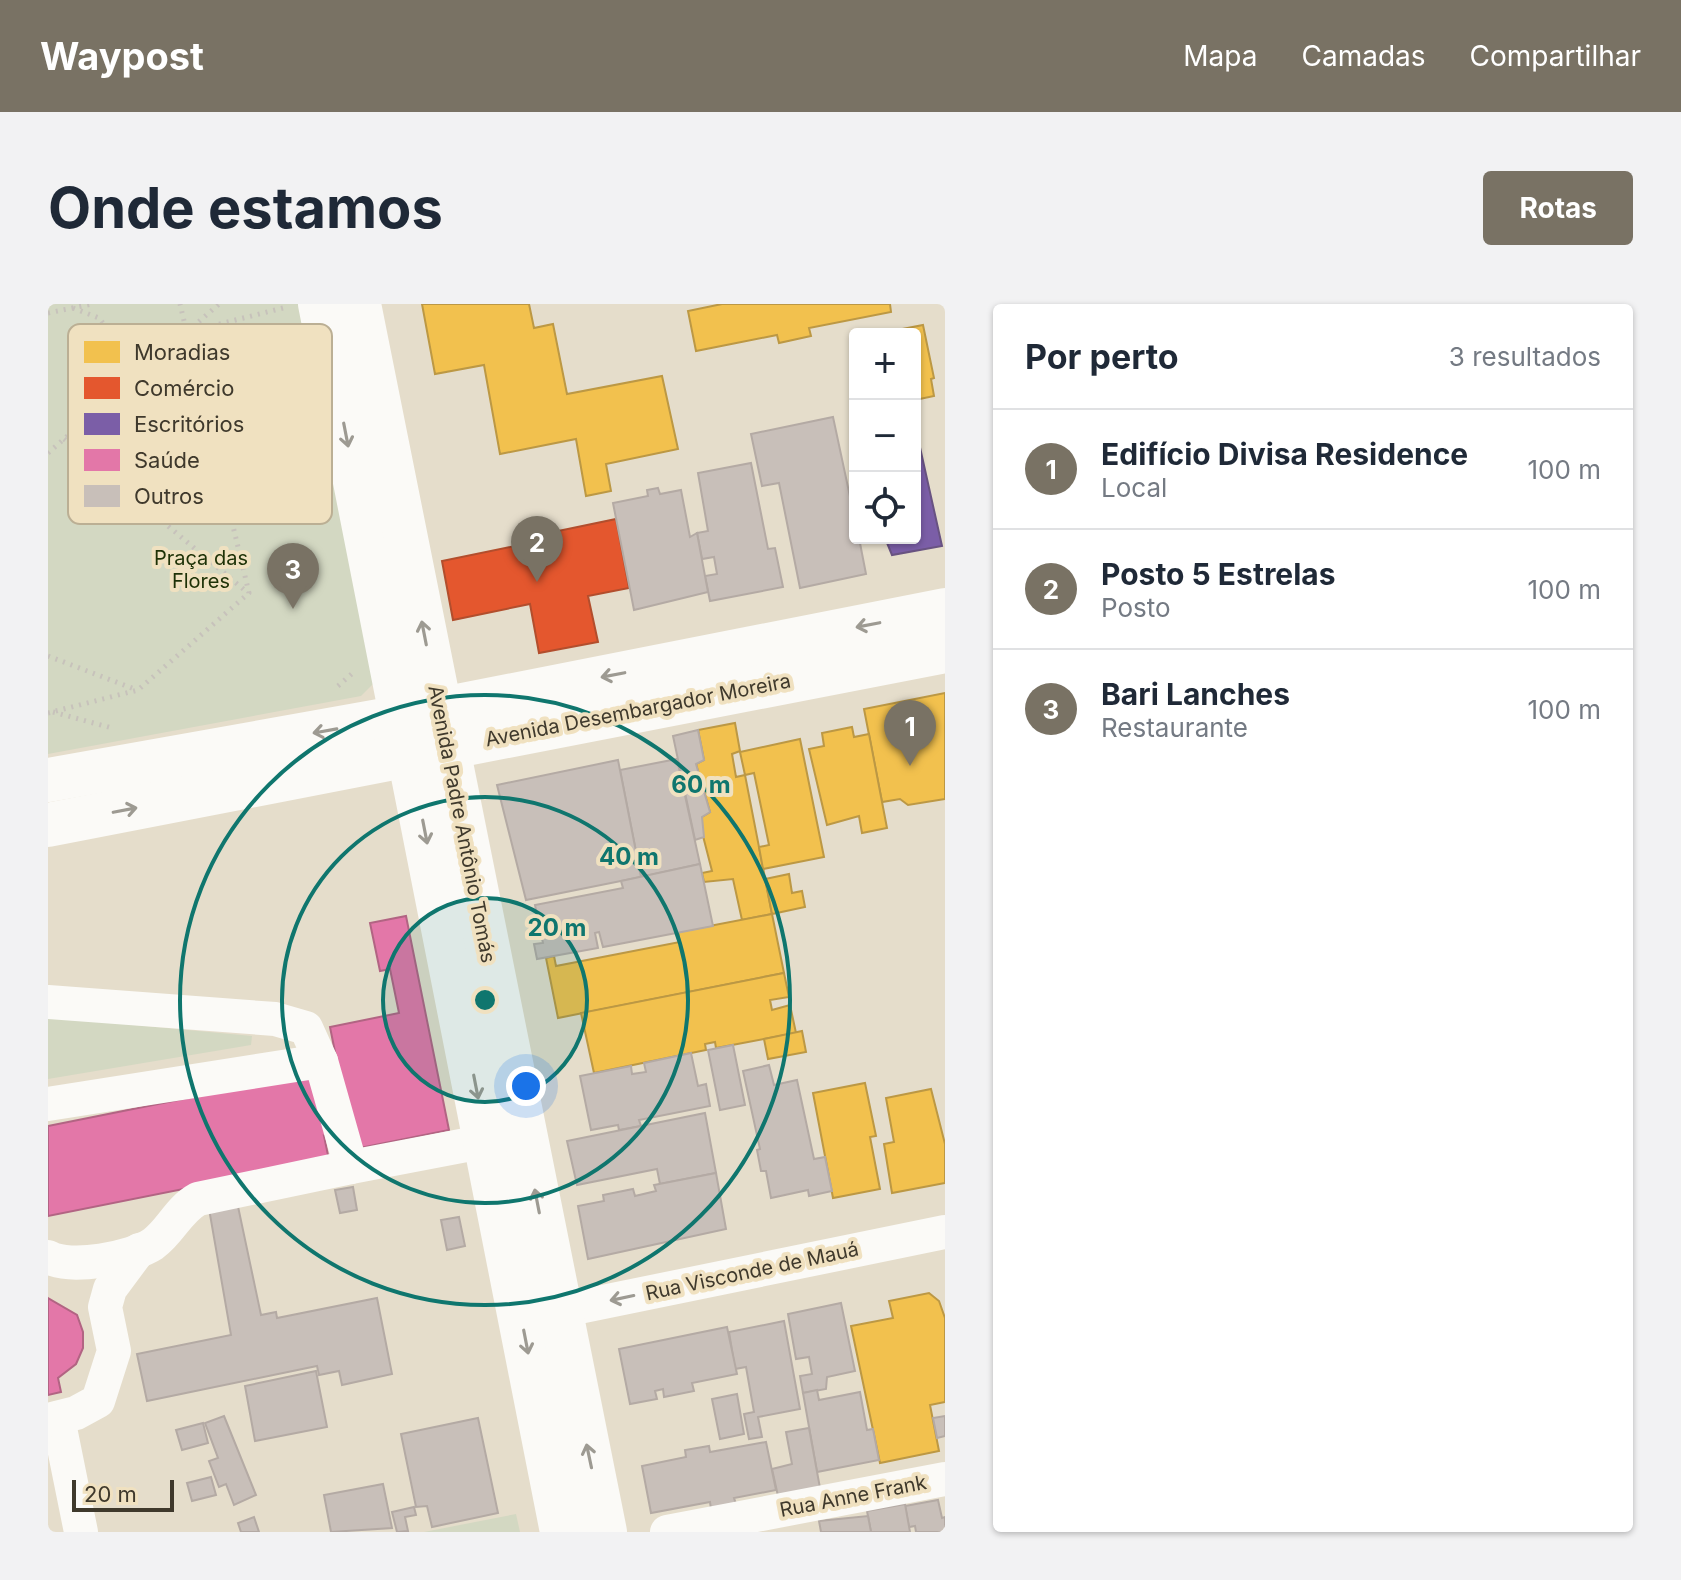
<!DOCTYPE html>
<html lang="pt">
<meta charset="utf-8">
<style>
body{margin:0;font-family:Inter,sans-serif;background:#f2f2f3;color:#1f2937}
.controls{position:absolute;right:24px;top:24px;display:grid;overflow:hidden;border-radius:8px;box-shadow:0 2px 6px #0004}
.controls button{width:72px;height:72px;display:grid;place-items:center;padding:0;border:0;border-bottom:2px solid #e0e1e3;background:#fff;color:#1f2937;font:40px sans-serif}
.scale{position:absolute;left:24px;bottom:20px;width:102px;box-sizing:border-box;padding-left:8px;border:4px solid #3f392c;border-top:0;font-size:22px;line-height:28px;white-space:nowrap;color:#3f392c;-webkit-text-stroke:6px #f0e1c0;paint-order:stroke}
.you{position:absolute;left:478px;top:782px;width:28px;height:28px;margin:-20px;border:6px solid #fff;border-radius:50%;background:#1a73e8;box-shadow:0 0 0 12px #1a73e833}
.badge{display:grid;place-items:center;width:52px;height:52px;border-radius:50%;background:#797264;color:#fff;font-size:26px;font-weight:700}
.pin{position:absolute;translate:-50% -66px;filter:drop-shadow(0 2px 4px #0008)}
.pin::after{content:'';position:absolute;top:42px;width:28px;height:24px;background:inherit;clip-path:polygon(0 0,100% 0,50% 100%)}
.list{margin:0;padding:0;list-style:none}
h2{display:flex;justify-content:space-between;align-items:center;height:104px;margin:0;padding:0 32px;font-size:34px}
h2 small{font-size:26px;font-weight:400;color:#747a83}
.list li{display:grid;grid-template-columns:52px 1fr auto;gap:24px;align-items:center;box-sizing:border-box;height:120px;padding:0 32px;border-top:2px solid #e0e1e3}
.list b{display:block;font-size:30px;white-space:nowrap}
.list p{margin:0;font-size:26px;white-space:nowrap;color:#747a83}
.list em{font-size:26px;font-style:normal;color:#747a83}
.icon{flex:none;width:44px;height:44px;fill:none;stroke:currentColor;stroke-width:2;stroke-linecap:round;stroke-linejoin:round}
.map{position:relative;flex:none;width:897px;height:1228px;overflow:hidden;border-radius:8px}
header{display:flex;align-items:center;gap:48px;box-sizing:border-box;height:112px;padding:0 40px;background:#797264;color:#fff}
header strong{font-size:38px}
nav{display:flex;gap:44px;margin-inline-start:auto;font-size:28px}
.intro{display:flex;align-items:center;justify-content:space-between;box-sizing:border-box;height:192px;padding:0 48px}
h1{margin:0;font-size:56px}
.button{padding:20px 36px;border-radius:8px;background:#797264;color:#fff;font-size:28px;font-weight:700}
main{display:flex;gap:48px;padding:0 48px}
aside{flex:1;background:#fff;border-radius:8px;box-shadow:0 2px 6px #0004}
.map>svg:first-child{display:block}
.green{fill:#d3d8c2}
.homes{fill:#f2c14e;stroke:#bc9844;stroke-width:2}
.shops{fill:#e4572e;stroke:#b24e2d;stroke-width:2}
.offices{fill:#7b5ea7;stroke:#695382;stroke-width:2}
.health{fill:#e377a8;stroke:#b26483;stroke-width:2}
.building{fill:#c8bfb9;stroke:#b4aaa4;stroke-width:2}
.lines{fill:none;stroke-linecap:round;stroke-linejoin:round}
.path{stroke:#c7c2bb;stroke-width:5;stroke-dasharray:2 6;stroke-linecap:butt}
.minor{stroke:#fbfaf7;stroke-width:34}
.major{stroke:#fbfaf7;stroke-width:44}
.oneway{stroke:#9d9a92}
.ring{fill:none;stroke:#0f766e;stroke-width:4}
.labels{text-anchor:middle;stroke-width:8;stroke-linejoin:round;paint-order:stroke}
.park-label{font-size:20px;fill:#1d3106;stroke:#f0e1c0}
.street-label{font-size:20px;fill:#3f392c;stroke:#f0e1c0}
.key{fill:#f0e1c0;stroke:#bbaf94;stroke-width:2}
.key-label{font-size:22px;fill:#3f392c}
.centre{fill:#0f766e;stroke:#f0e1c0;stroke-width:4}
.ring-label{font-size:24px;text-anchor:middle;font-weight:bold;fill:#0f766e;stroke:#f0e1c0;stroke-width:8;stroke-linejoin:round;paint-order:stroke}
</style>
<header>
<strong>Waypost</strong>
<nav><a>Mapa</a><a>Camadas</a><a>Compartilhar</a></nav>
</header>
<div class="intro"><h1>Onde estamos</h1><a class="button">Rotas</a></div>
<main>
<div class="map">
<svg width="897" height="1228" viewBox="0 0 897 1228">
<rect width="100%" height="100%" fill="#e5ddcb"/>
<g class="green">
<path d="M0,0H255L330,375L313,392L0,450Z"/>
<path d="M0,713L204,732L203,741L0,775Z"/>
<path d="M468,1210L472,1228H376Z"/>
</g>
<g class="homes">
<path d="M374,0H481L486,24L505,20L519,90L614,72L630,145L558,160L563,187L538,192L528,135L452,150L436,61L387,70Z"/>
<path d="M674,0H842L843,8L761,24L763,32L731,39L729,31L648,47L640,7Z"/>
<path d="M875,21L886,74L883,75L886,92L867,96V30H829Z"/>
<path d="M897,389V495L860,501L852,495L834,498L816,405Z"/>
<path d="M687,419L692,447L684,450L688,473L697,471L724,610L694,616L685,575L656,578L654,569L664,567L654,528V513L662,508L648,460L656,456L650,426Z"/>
<path d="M804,423L806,433L821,430L839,524L814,529L811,512L779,521L761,445L776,442L774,429Z"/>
<path d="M752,435L776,553L715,565L711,543L721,541L706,469L697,471L692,448Z"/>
<path d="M741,570L744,589L754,587L757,603L724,610L717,575Z"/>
<path d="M724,610L736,669L510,714L498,654L506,652L508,662L632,638L630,628Z"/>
<path d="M736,669L741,693L722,696L724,706L742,701L748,729L668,744L667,738L657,740L658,746L546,769L533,709Z"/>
<path d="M754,727L758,748L720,755L716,735Z"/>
<path d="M817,779L828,832L822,833L832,885L785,894L765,789Z"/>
<path d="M883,785L897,840V879L844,889L836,840L846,838L838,794Z"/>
<path d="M881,989L891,997L897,1014V1098L882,1101L891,1147L832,1159L803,1022L845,1014L841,997Z"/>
</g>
<path class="shops" d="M568,215L581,284L540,292L550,338L491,349L482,300L405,316L394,257L511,233L510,227Z"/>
<path class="offices" d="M867,121L894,242L844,251L837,234H867Z"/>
<g class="health">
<path d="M358,612L401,826L307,845L276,832L281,856L0,912V822L195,783L256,758L299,808L282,723L351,709L342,665L332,667L322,619Z"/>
<path d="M0,994L29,1011L35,1028V1044L28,1060L10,1074L13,1088L0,1091Z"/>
</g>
<g class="building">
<path d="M785,113L807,216V234H811L818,270L752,284L731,179L714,182L703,130Z"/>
<path d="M703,159L720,245L727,244L735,283L662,297L657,272L669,270L666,253L654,255L649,229L660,227L650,169Z"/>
<path d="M610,184L612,190L633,186L642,233L649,229L660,288L586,306L565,199L600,192L599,186Z"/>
<path d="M650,426L656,456L648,460L662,508L654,513L656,533L647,536L625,432Z"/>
<path d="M629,455L652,560L593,573L572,466Z"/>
<path d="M570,456L593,573L478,596L449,481Z"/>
<path d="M652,560L665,622L555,643L551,628L547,629L550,644L489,655L486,640L495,639L487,601L575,584L573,577Z"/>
<path d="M685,741L697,801L672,806L660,746Z"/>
<path d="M643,749L650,782L658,780L662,802L591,816L593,822L571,826L570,821L543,826L532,772L583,762L584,770L598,768L596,759Z"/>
<path d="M721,761L726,781L749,776L766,855L777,853L784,887L761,892L760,886L723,894L718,867H713L709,846L712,845L695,767Z"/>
<path d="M657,809L668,869L612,880L609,865L529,881L519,837Z"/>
<path d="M668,869L678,925L540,955L530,902L556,897L555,891L585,885L587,892L608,887L606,881Z"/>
<path d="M305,883L309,906L292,909L287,886Z"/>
<path d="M188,893L213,1011L228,1008L229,1014L329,994L344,1070L294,1081L291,1067L271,1071L269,1062L99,1097L89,1050L183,1031L160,899Z"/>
<path d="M411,913L417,942L399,946L393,916Z"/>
<path d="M793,999L807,1067L779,1073L778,1085L755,1089L752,1072L764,1070L761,1053L748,1055L740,1010Z"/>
<path d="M736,1017L752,1105L710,1113L714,1133L701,1135L696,1110L706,1108L698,1063L687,1065L681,1028Z"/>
<path d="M679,1023L689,1070L644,1079L646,1087L616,1093L615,1085L607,1087L609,1095L582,1100L571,1045Z"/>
<path d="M268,1067L279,1123L207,1137L197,1082Z"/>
<path d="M769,1086L771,1096L812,1088L819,1126L825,1125L831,1156L769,1168L755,1089Z"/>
<path d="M689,1090L696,1130L672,1135L664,1095Z"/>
<path d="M176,1112L208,1191L186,1201L178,1180L171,1183L161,1157L170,1154L157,1119Z"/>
<path d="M897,1112V1132L889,1134L885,1114Z"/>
<path d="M430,1114L450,1209L384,1223L379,1202L368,1203L353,1130Z"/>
<path d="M155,1119L160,1139L134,1146L128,1126Z"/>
<path d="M761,1124L772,1184L730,1192L724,1165L744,1160L738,1128Z"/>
<path d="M718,1138L728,1186L686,1194L688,1200L663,1205L662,1198L603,1209L594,1162L638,1153L637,1146L661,1142L662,1148Z"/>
<path d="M163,1173L168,1191L144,1197L139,1179Z"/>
<path d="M335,1180L344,1224L283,1228L276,1191Z"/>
<path d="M890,1196L894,1214L897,1213V1228H868L867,1222L861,1223L857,1202Z"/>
<path d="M857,1200L862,1228H823L819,1207Z"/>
<path d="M366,1203L368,1211L357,1213L360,1227L349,1228L344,1208Z"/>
<path d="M820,1212L823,1228H773L771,1217Z"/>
<path d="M206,1213L211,1228H193L190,1219Z"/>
</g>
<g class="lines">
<g class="path">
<path d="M25,4L51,14L93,68"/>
<path d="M0,9L44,0"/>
<path d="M140,28L235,4"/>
<path d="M16,135L200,289"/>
<path d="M0,149L171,0"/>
<path d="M0,352L89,386"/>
<path d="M290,382L306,368"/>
<path d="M5,408L64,424"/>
<path d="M0,409L90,386L201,289L132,0"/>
</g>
<g class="minor">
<path d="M0,698L227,715L258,724L273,757L303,863L439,837"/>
<path d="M0,800L273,757"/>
<path d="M0,953C22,966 84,954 105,940C123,927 130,906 150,895L303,863"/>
<path d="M511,1007L897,928"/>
<path d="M10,1114L33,1228"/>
<path d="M0,1116L28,1109L50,1097L66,1047L57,1003L62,985L91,946"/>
<path d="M619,1228L897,1175"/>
</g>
<g class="major">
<path d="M272,0L514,1228"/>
<path d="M311,0L557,1228"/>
<path d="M0,476L354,413L897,306"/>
<path d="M0,521L897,347"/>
</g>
</g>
<defs><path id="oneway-shaft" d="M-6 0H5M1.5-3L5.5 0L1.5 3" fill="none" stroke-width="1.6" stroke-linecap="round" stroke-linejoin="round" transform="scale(2)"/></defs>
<g class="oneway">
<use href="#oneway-shaft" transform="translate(298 131) rotate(79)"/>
<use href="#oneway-shaft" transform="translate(820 321) rotate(169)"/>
<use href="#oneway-shaft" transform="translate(376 329) rotate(-101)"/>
<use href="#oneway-shaft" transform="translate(565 371) rotate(169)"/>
<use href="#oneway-shaft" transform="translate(277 427) rotate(170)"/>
<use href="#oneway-shaft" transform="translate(77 506) rotate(-11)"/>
<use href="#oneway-shaft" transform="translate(377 528) rotate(79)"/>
<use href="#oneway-shaft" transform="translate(428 783) rotate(79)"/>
<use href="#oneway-shaft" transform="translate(489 897) rotate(-101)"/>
<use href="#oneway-shaft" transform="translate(574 994) rotate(168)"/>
<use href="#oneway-shaft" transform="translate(478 1038) rotate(79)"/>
<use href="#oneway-shaft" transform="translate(541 1152) rotate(-102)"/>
</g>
<circle cx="437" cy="696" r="102" fill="#0f766e" fill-opacity=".12"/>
<g class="ring">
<circle cx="437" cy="696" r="102"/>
<circle cx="437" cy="696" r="203"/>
<circle cx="437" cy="696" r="305"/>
</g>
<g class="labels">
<g class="park-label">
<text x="153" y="261">Praça das<tspan x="153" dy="23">Flores</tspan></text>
</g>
<g class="street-label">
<text transform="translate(590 406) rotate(-11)" y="7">Avenida Desembargador Moreira</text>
<text transform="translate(414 520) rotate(79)" y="7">Avenida Padre Antônio Tomás</text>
<text transform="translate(704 967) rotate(-12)" y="7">Rua Visconde de Mauá</text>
<text transform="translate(805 1192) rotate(-11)" y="7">Rua Anne Frank</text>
</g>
</g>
<rect x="20" y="20" width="264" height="200" rx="12" class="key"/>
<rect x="36" y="37" width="36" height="22" fill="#f2c14e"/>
<rect x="36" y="73" width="36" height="22" fill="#e4572e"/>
<rect x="36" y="109" width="36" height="22" fill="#7b5ea7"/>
<rect x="36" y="145" width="36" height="22" fill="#e377a8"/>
<rect x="36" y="181" width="36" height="22" fill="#c8bfb9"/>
<g class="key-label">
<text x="86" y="56">Moradias</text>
<text x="86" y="92">Comércio</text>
<text x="86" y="128">Escritórios</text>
<text x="86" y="164">Saúde</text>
<text x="86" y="200">Outros</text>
</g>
<circle cx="437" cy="696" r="12" class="centre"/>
<g class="ring-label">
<text x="653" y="489">60 m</text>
<text x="581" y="561">40 m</text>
<text x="509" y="632">20 m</text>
</g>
</svg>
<div class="controls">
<button>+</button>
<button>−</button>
<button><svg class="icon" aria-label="locate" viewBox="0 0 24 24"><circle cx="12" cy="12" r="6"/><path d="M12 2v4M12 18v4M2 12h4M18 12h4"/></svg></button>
</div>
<div class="scale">20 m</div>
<div class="you"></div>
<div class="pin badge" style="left:862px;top:462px">1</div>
<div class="pin badge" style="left:489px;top:278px">2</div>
<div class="pin badge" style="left:245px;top:305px">3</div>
</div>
<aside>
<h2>Por perto<small>3 resultados</small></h2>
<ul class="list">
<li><span class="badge">1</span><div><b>Edifício Divisa Residence</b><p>Local</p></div><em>100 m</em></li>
<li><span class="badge">2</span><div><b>Posto 5 Estrelas</b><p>Posto</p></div><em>100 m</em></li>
<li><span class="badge">3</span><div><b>Bari Lanches</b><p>Restaurante</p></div><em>100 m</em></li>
</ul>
</aside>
</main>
